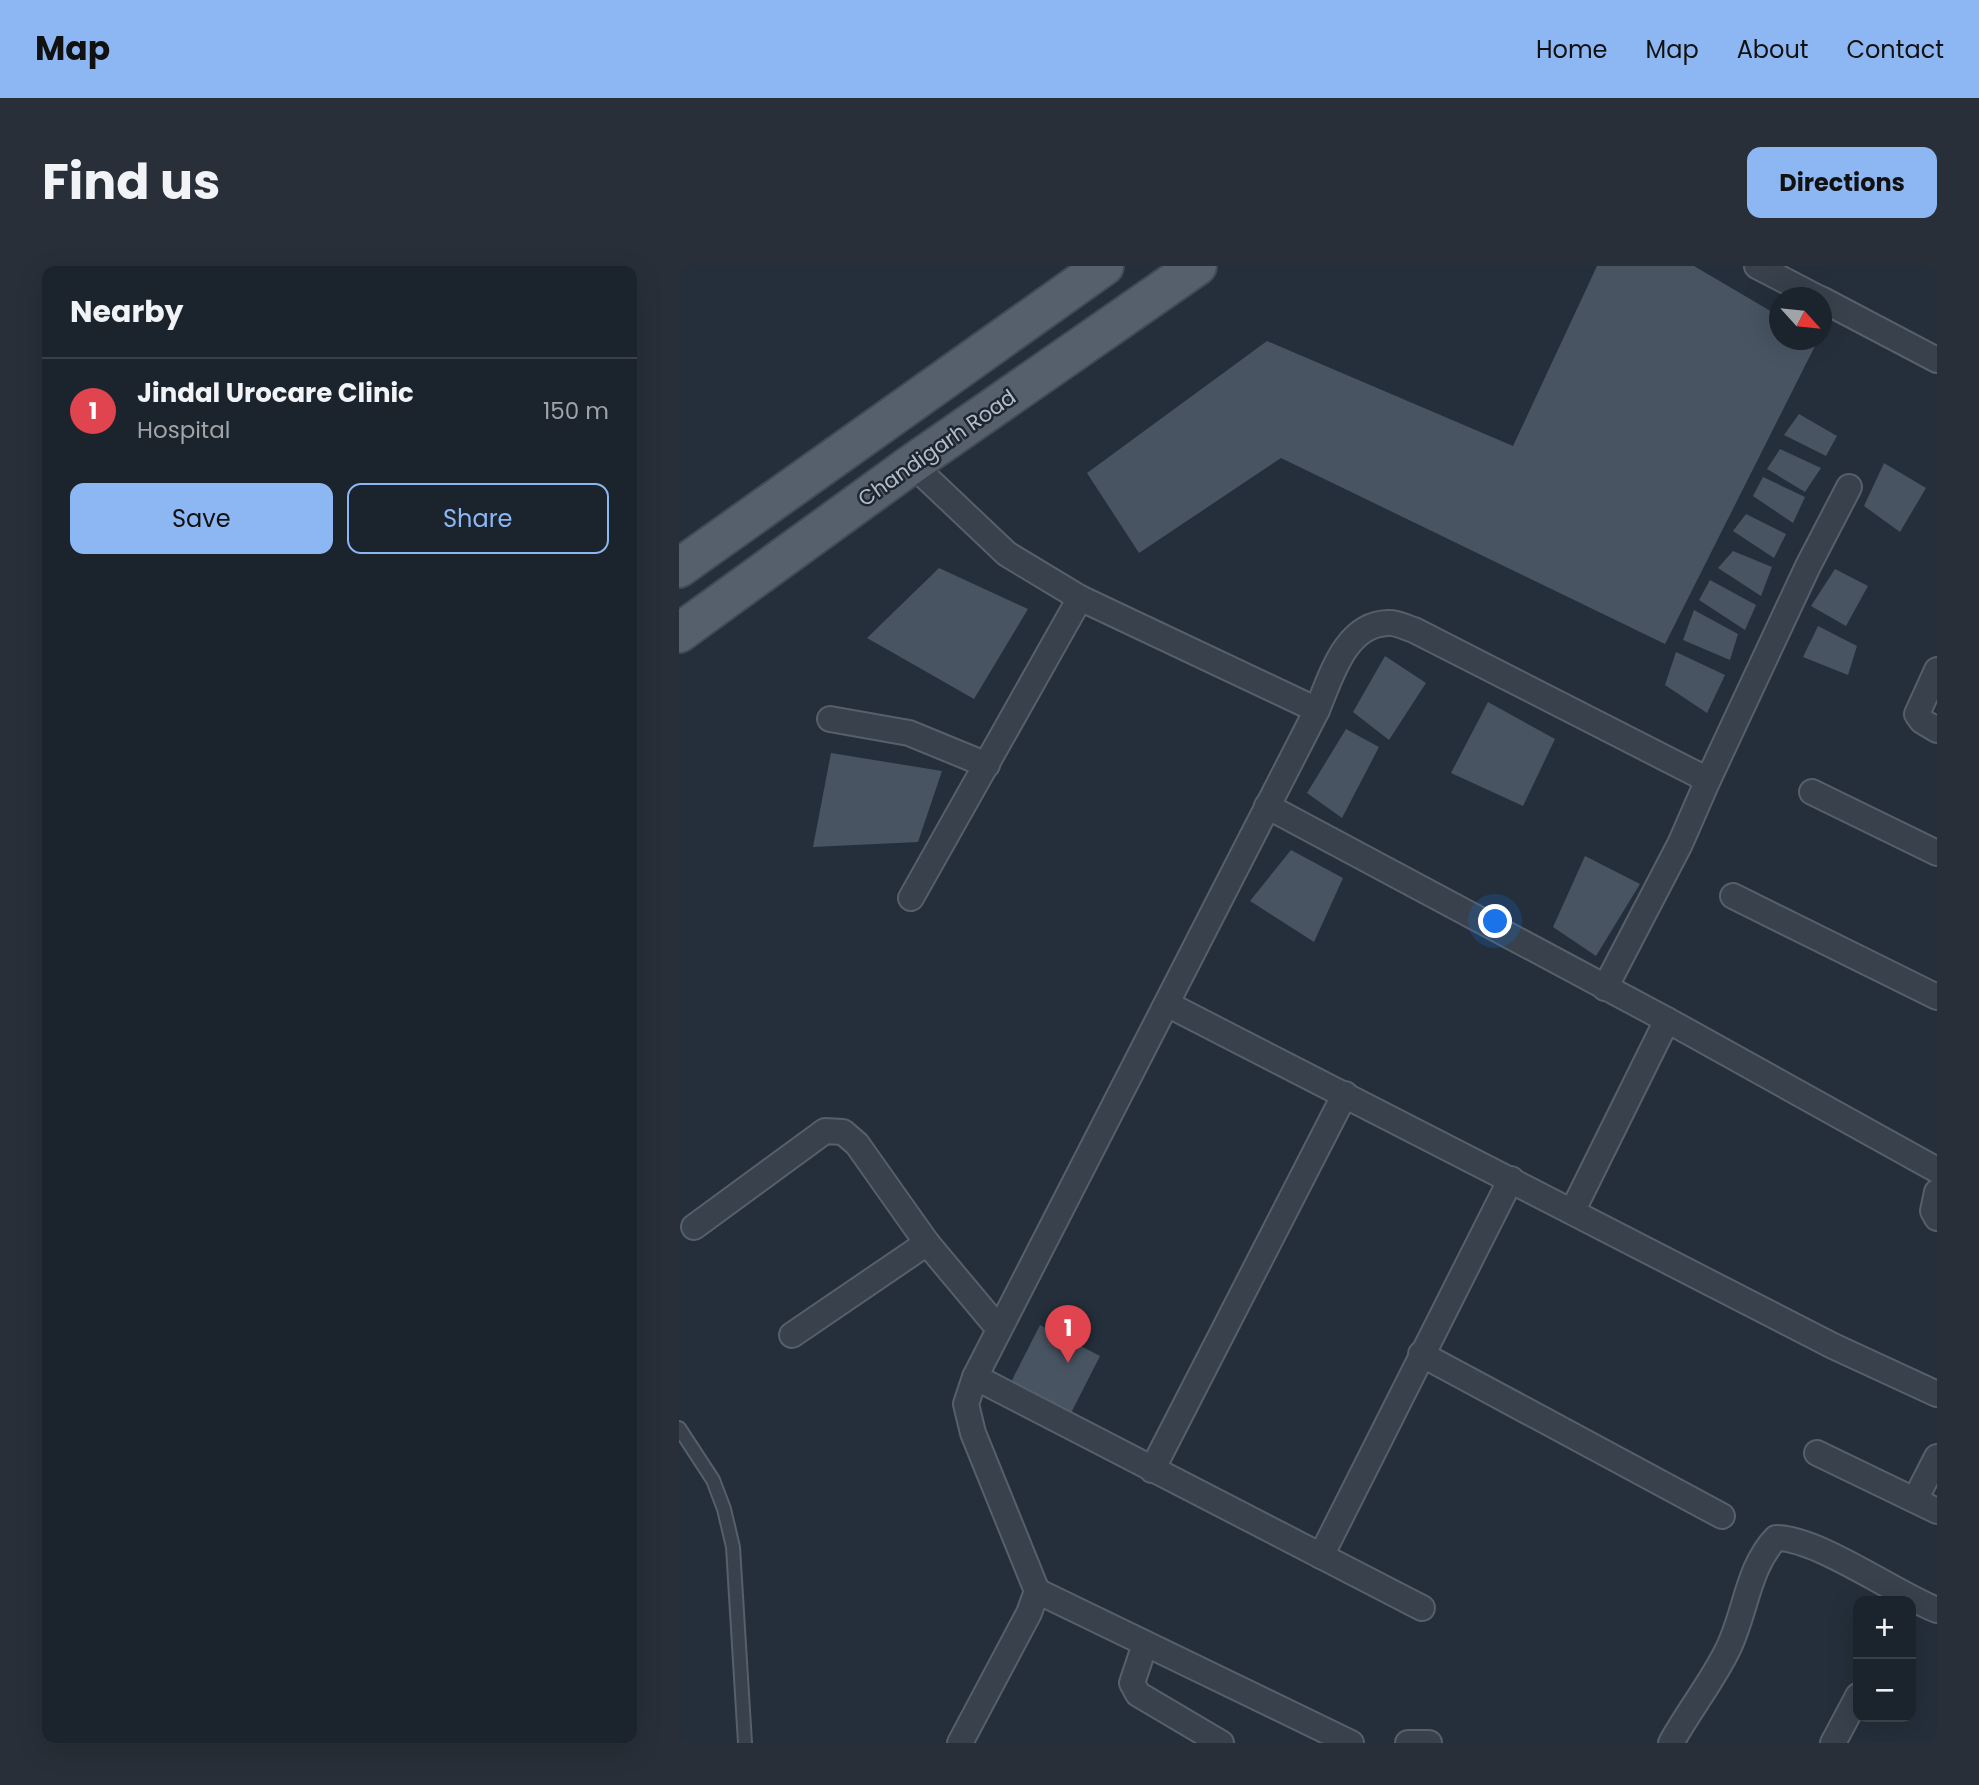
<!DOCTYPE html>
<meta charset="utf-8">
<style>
body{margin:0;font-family:Poppins,sans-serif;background:#282f38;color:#f1f3f6}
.controls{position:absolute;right:21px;bottom:21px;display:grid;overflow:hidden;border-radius:14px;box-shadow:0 7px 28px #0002}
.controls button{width:63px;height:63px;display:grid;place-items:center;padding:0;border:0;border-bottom:2px solid #394048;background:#1b232c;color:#f1f3f6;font:35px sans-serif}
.compass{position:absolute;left:1090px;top:21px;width:63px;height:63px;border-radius:50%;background:#1b232c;box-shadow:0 7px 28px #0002;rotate:117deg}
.you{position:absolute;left:817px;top:656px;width:24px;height:24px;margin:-18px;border:5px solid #fff;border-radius:50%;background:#1a73e8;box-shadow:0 0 0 10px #1a73e833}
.badge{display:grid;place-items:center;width:46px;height:46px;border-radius:50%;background:#8db7f3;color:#fff;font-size:23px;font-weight:700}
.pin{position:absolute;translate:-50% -58px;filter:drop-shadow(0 2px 4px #0008)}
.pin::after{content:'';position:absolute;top:37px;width:24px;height:21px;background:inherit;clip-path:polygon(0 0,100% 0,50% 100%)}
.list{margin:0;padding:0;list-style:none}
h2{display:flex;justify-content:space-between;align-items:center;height:91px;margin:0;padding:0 28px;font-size:30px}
h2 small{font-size:23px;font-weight:400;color:#a0a4a9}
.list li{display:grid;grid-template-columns:46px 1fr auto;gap:21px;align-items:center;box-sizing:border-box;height:105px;padding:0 28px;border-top:2px solid #394048}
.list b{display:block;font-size:26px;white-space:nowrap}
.list p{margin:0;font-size:23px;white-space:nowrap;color:#a0a4a9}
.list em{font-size:23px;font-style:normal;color:#a0a4a9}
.actions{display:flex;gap:14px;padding:21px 28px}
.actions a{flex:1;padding:16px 0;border:2px solid #8db7f3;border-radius:14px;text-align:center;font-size:24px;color:#8db7f3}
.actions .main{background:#8db7f3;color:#111}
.map{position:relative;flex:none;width:1258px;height:1477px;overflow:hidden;border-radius:14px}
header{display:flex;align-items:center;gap:42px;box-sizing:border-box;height:98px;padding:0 35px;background:#8db7f3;color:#111}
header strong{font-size:33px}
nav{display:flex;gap:38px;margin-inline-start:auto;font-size:24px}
.intro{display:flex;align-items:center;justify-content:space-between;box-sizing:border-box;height:168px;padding:0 42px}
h1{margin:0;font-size:49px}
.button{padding:18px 32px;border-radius:14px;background:#8db7f3;color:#111;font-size:24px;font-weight:700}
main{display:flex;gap:42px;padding:0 42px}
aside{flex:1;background:#1b232c;border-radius:14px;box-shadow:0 7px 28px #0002}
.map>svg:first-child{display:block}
.building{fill:#485462}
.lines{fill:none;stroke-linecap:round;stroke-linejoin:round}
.lane-casing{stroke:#565f6a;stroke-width:16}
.street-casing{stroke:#565f6a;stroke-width:28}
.primary-casing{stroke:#414a55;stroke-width:42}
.lane{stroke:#38414c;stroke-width:12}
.street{stroke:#38414c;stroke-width:24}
.primary{stroke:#56606c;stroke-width:38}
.labels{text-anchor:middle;stroke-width:5;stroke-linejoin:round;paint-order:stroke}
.street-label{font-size:21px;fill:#b4bcc7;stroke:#1d2631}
</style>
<header>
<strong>Map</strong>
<nav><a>Home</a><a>Map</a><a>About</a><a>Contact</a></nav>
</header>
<div class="intro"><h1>Find us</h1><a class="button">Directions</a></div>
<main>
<aside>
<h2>Nearby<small></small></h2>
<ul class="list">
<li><span class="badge" style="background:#e0444e">1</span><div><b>Jindal Urocare Clinic</b><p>Hospital</p></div><em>150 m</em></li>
</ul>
<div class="actions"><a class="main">Save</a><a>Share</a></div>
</aside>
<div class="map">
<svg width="1258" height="1477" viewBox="0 0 1258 1477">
<rect width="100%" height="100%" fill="#242f3b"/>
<g class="building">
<path d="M918,0H1015L1100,50V74H1139L986,378L602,192L460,287L408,207L588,75L834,180Z"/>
<path d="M1120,148L1158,170L1147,190L1105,169Z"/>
<path d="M1101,183L1142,202L1126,226L1088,203Z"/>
<path d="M1205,197L1247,222L1221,266L1185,240Z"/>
<path d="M1084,211L1126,231L1114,257L1074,230Z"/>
<path d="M1067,248L1107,268L1095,292L1054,265Z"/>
<path d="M1054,285L1093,301L1082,330L1039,302Z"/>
<path d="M260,302L349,343L295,433L188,372Z"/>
<path d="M1156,303L1189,320L1167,360L1132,340Z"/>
<path d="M1031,314L1077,339L1066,364L1020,334Z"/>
<path d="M1015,344L1059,368L1051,394L1004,374Z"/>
<path d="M1139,360L1178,380L1169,409L1124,391Z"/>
<path d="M997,386L1046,409L1028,447L986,419Z"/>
<path d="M706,390L747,417L710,474L674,446Z"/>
<path d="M809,436L876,473L844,540L772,507Z"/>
<path d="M667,463L700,481L663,552L628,527Z"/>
<path d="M152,487L263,505L239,576L134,581Z"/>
<path d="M612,584L664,612L635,676L571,635Z"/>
<path d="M906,590L961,618L917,690L874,661Z"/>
<path d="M361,1059L421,1090L391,1149L331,1118Z"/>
</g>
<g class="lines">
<defs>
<path id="lane" d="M0,1162L34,1214L45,1243L54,1281L66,1477"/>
<g id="street">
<path d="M1078,0L1139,32"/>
<path d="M1142,33L1258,94"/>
<path d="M233,198L328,288L401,332L638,444L296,1111L287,1138L294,1167L358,1325L350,1347L281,1477"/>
<path d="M1258,404L1238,448L1243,455L1258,464"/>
<path d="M638,444C652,411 666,358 709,357C717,356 728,362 735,364L1029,514L1129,300L1170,221"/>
<path d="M151,453L230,467L308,499"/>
<path d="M1133,526L1258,587"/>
<path d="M588,540L988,754L1258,904"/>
<path d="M1054,630L1258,731"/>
<path d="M232,632L401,332"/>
<path d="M926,722L1001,578L1029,514"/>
<path d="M488,738L1154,1080L1258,1128"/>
<path d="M1258,926L1254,945L1258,952"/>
<path d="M894,944L988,754"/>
<path d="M15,961L146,865L164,866L178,878L248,977L320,1063"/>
<path d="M113,1069L248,977"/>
<path d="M742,1088L1043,1250"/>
<path d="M296,1111L743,1342"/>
<path d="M1138,1187L1258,1245"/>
<path d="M473,1204L666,828"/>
<path d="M1236,1234L1258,1191"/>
<path d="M642,1290L832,913"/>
<path d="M358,1325L672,1477"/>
<path d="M466,1378L453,1417L459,1428L542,1477"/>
<path d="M729,1477H750"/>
<path d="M992,1477C1009,1446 1032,1417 1048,1385C1067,1348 1068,1302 1097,1272C1139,1272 1215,1327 1258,1344"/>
<path d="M1154,1477L1179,1430"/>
</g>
<g id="primary">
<path d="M0,302L425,0"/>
<path d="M0,367L233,198L518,0"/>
</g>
</defs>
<use href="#lane" class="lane-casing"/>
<use href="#street" class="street-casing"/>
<use href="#primary" class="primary-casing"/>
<use href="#lane" class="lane"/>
<use href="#street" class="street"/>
<use href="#primary" class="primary"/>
</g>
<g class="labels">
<g class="street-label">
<text transform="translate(258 182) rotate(-35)" y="7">Chandigarh Road</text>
</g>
</g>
</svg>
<div class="controls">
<button>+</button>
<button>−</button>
</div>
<svg class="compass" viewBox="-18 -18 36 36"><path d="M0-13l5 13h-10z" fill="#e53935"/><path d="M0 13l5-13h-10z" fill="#a0a4a9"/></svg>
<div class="you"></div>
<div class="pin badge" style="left:389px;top:1097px;background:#e0444e">1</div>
</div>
</main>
